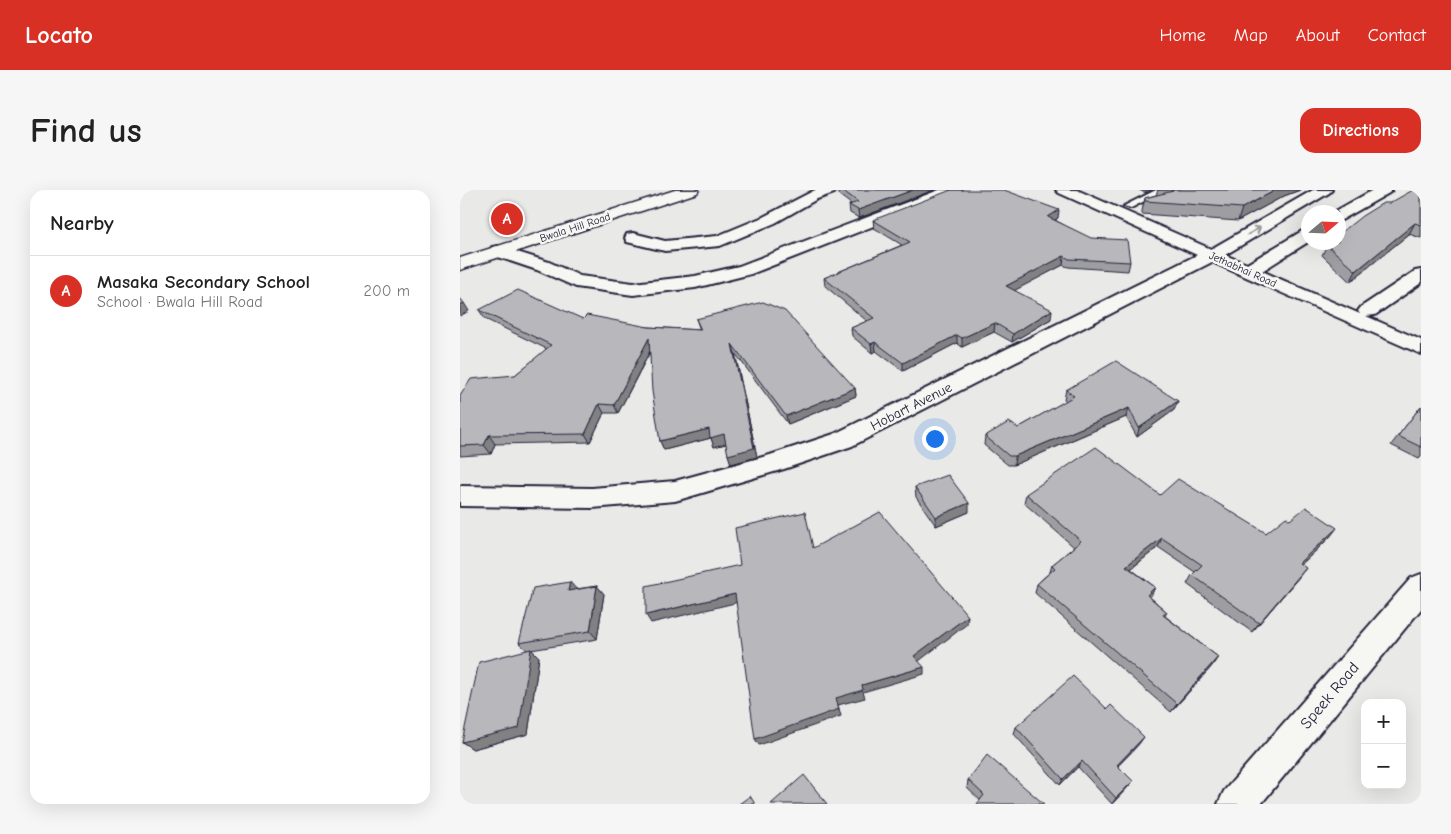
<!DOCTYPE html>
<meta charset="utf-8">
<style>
body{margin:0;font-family:"Comic Neue",sans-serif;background:#f6f6f6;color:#222}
.controls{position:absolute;right:15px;bottom:15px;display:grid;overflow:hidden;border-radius:10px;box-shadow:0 5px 20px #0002}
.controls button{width:45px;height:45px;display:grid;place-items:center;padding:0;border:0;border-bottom:1px solid #e0e0e0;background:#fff;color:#222;font:25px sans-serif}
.compass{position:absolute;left:841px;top:15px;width:45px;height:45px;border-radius:50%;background:#fff;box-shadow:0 5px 20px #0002;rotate:71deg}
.you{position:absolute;left:474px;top:248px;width:18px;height:18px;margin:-12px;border:4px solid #fff;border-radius:50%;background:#1a73e8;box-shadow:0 0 0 8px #1a73e833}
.badge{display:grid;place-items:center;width:32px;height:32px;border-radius:50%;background:#d93025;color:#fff;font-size:16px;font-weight:700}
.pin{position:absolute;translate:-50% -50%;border:2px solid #fff;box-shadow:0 1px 5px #0006}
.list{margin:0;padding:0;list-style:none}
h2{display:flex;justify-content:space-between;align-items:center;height:65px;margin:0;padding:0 20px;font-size:21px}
h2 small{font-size:16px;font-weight:400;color:#767676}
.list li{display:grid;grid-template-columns:32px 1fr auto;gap:15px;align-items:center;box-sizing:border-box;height:70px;padding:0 20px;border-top:1px solid #e0e0e0}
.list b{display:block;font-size:19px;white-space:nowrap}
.list p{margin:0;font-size:16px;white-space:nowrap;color:#767676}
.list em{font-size:16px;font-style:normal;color:#767676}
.map{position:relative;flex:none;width:961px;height:614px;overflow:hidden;border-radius:15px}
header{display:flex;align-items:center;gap:30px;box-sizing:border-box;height:70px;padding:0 25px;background:#d93025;color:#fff}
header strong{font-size:24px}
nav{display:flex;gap:28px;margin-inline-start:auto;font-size:18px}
.intro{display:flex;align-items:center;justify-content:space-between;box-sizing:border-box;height:120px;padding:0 30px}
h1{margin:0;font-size:35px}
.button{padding:12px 22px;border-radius:15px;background:#d93025;color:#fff;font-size:18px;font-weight:700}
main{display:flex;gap:30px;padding:0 30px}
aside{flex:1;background:#fff;border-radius:15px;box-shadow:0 5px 20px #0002}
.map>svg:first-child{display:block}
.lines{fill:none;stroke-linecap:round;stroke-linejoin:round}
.service-casing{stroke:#22223b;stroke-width:4}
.minor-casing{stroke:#22223b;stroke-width:4}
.tertiary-casing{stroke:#22223b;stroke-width:3}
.service{fill:#f6f6f2;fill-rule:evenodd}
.minor{fill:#f6f6f2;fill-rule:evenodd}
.tertiary{fill:#f6f6f2;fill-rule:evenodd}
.wall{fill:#9e9ea2;stroke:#22223b}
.shaded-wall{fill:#818184;stroke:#22223b}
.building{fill:#b8b8bc;stroke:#22223b}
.oneway{stroke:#9797a0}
.labels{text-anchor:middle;stroke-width:5;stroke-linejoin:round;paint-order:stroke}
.far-street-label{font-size:11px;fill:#22223b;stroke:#f6f6f2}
.street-label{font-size:14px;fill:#22223b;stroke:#f6f6f2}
.near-street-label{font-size:16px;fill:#22223b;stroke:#f6f6f2}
</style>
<header>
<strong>Locato</strong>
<nav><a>Home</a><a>Map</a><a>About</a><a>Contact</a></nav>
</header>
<div class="intro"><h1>Find us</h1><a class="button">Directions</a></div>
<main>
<aside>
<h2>Nearby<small></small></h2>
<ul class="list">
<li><span class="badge">A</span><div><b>Masaka Secondary School</b><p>School · Bwala Hill Road</p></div><em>200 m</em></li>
</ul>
</aside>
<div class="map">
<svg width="961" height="614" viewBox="0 0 961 614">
<rect width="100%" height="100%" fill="#e9e9e7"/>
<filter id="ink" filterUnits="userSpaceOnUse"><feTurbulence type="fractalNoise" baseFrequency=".02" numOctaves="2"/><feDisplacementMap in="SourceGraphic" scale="10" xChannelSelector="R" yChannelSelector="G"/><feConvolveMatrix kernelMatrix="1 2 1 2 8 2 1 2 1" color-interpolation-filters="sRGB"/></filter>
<g filter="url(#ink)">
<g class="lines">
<defs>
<path id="service" d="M696,0H706L671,18L664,16Z"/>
<g id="minor">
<path d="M355,0H377L374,3L357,9L315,33L260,56L205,61L167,52L165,48L167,44L173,43L205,51L257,46L303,27Z"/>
<path d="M479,0H501L498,3L291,84L235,98L173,105L116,97L77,80L32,65L29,61L32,57L38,56L89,72L120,86L173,93L235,86L279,76Z"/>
<path d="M596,0H617L751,59L853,0H872L869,3L765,65L787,74L842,41L848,40V52L802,81L900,124L898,121L901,117L955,81L961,80V93L915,125L906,126L961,150V164L752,72L392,256L324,279L215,311L132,318L0,316V296L132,298L215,291L310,265L374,244L737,65L599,3Z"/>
<path d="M913,0H932L929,3L878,32V22H874Z"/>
<path d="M961,384V419L801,614H758L764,601L951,388Z"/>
</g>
<path id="tertiary" d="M215,0H239L237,3L0,80V68Z"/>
</defs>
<use href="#service" class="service-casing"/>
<use href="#minor" class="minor-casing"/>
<use href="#tertiary" class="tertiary-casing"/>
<use href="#service" class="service"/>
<use href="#minor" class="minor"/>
<use href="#tertiary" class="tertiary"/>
</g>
<g class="wall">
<path d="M378,0H474L399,28L390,23L389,15L391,14L379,5Z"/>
<path d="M679,0H692L686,3Z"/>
<path d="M698,0H840L824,6L778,31L682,24V21L685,8L696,5Z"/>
<path d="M961,0V48L949,44L890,92L862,65L867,55L930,13Z"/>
<path d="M598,28L595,30L670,72L668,81L608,77L603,75L554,100L591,129L552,152L534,142L502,157L497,153L443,181L416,161L412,163L392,146L391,138L407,131L365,96L364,88L442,55L414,38L413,30Z"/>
<path d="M19,120L188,137L240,140L236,129L395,198L396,206L328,234L275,163L297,267L271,274L266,254L254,257L251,248L204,260L200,251L190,162L158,223H144L130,252L35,254L31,264L0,266V206L55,185L87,159L25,129Z"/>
<path d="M606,200L718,211L714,220L677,247L666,227L554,275H548L524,255L525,246L558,238L606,211L604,209Z"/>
<path d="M961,216V266L959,269L931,255Z"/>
<path d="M455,297L509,322L476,336L456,307Z"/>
<path d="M566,304L700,305L806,343L830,330L870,347L841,375L839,387L792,442L727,394L732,385L735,382L698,357L671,379L695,397L690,407L707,422L705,426L758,467L752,476L711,522L575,403L577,394L590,382L592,375L614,357L564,313Z"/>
<path d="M137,396L144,404L137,449L71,460L79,467L68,544L13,559L2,552L67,460L59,453L116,399Z"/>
<path d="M556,537L679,554L658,576L673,591L668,597L652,614L618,577L600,595L554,544Z"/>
<path d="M508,590L584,614L520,610L507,598Z"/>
</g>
<g class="shaded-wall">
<path d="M453,0H474L399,28L398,20Z"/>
<path d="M686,0H692L686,3Z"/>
<path d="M816,0H840L824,6L778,31L782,18Z"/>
<path d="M599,20L598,28L587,35L588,27Z"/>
<path d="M955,33L949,44L890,92L896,81Z"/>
<path d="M604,66L603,75L546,105V96Z"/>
<path d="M4,113L9,121L0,126V115Z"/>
<path d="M592,120L591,129L552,152L553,144Z"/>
<path d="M535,133L534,142L502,157V148Z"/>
<path d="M497,145V153L443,181V173Z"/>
<path d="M189,148L192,157L158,223L154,215Z"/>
<path d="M415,152L416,161L412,163L411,154Z"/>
<path d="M272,154L275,163L297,267L271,274L268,265Z"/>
<path d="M395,198L396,206L328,234L326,226Z"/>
<path d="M718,211L714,220L677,247L679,238Z"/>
<path d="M139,214L144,223L130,252L125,244Z"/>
<path d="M669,218L666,227L554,275L555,266Z"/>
<path d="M249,239L264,244L267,253L254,257L251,248L204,260L200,251Z"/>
<path d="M29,245L35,254L31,264L24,255Z"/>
<path d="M509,313V322L476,336V327Z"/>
<path d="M877,338L870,347L832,383L839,373Z"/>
<path d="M702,348L698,357L663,385L666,376Z"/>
<path d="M846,378L839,387L792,442L799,433Z"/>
<path d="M110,392L117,400L108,401Z"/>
<path d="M137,396L144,404L137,449L130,441Z"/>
<path d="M695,397L691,406L683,414L687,405Z"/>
<path d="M275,404L279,412L191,433L186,425Z"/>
<path d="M508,426L507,434L455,474L454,466Z"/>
<path d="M71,459L79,467L68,544L13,559L2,552Z"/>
<path d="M758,467L752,476L711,522L717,514Z"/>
<path d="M464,477V484L403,502L405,508L378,515L381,526L299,555L295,549L402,495Z"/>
<path d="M684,547L679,554L653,581L657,575Z"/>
<path d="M622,571L618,577L600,595L603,589Z"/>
<path d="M673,591L668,597L652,614L656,608Z"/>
</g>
<g class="building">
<path d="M382,0H453L398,20L389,15L398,12Z"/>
<path d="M491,0H544L599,20L588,27L631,48L667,50L670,72L609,69L604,66L546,96L592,120L553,144L535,133L502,148L497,145L443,173L415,152L411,154L391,138L414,128L364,88L450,52L413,30Z"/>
<path d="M711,0H816L782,18L685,11V8L713,1Z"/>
<path d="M953,0H961V35L955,33L896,81L867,55L870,52H878V45L902,26L923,13H930Z"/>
<path d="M58,100L123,129L127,125L188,137L241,140L236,129L303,112L325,121L395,198L326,226L272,154L294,258L268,265L264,244L250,248L249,239L200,251L192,201L189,148L154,215L139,214L125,244L29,245L24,255L0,256V206L11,189L55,185L91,155L19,120Z"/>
<path d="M0,108L4,113L0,115Z"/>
<path d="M656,171L718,211L679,238L669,218L555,266H549L525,246L549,232L558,238L614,206L606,200Z"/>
<path d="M961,216V257L938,246Z"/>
<path d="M636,257L700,305L718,289L806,343L826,327L830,330L846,317L877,338L839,373L846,378L799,433L732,385L742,375L702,348L666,376L695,397L687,405L707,422L703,425L758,467L717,514L577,394L595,378L592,375L621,351L566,304Z"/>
<path d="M488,285L509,313L476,327L455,297Z"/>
<path d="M345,322L353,358L420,322L508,426L454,466L464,477L402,495L403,500L376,508L379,519L295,549L275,404L186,425V396L280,375L275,338Z"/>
<path d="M110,392L108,401L137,396L130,441L59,453L73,398Z"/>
<path d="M71,459L59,538L2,552L19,472Z"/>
<path d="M613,486L647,519L651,515L684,547L657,575L673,591L656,608L622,571L603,589L556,537Z"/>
<path d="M527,565L584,614H517L524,605L508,590Z"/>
<path d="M344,585L367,614H311Z"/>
<path d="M290,606L295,614H279Z"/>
</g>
<defs><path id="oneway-shaft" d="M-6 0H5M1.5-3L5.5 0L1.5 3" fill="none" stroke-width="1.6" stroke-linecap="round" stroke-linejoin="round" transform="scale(1.25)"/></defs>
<use class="oneway" href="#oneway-shaft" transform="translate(794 41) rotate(-30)"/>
</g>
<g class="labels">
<g class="far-street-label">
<text transform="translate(115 37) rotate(-18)" y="4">Bwala Hill Road</text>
<text transform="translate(783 79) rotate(24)" y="4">Jethabhai Road</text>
</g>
<g class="street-label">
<text transform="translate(451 216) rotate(-27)" y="5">Hobart Avenue</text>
</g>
<g class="near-street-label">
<text transform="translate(869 505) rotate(-50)" y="6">Speek Road</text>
</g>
</g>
</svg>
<div class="controls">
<button>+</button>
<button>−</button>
</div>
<svg class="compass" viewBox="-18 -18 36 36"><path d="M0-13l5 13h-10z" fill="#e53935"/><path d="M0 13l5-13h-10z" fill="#767676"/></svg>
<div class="you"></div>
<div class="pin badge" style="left:47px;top:29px">A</div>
</div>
</main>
